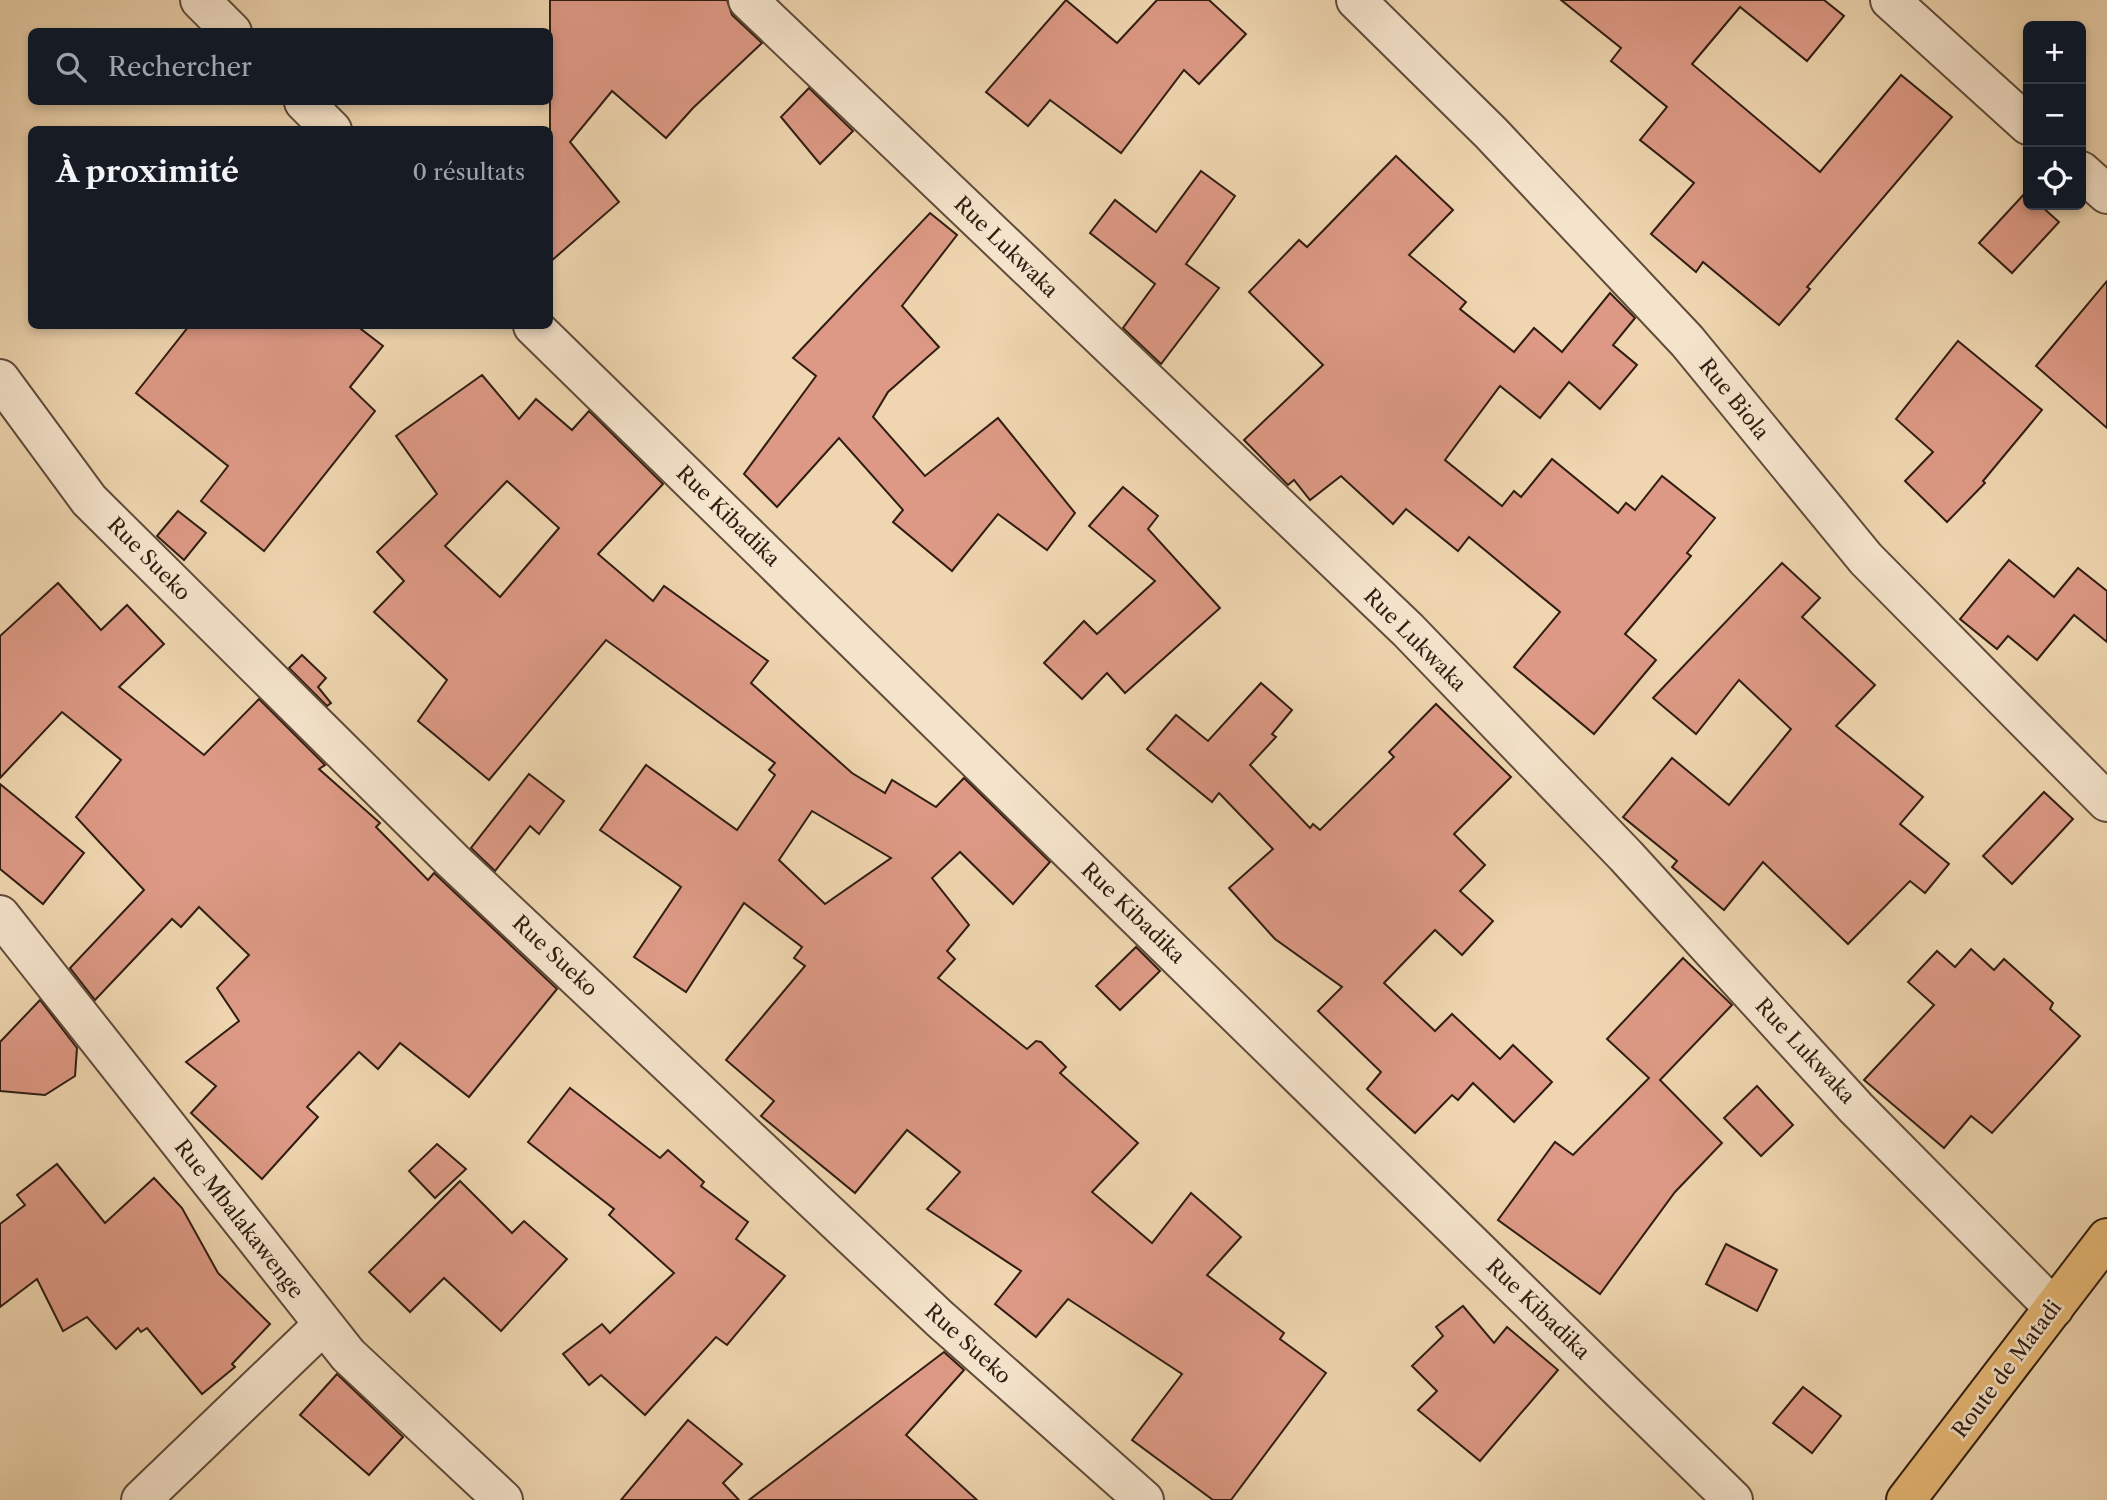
<!DOCTYPE html>
<html lang="fr">
<meta charset="utf-8">
<style>
body{margin:0;font-family:"Libre Caslon Text",serif;background:#242831;color:#f1f3f6}
.controls{position:absolute;right:21px;top:21px;display:grid;overflow:hidden;border-radius:10px;box-shadow:0 4px 10px #0003}
.controls button{width:63px;height:63px;display:grid;place-items:center;padding:0;border:0;border-bottom:2px solid #363941;background:#171b24;color:#f1f3f6;font:35px sans-serif}
.list{margin:0;padding:0;list-style:none}
h2{display:flex;justify-content:space-between;align-items:center;height:91px;margin:0;padding:0 28px;font-size:30px}
h2 small{font-size:23px;font-weight:400;color:#9ea1a6}
.icon{flex:none;width:38px;height:38px;fill:none;stroke:currentColor;stroke-width:2;stroke-linecap:round;stroke-linejoin:round}
.map{position:relative;flex:none;width:2107px;height:1500px;overflow:hidden}
.search{position:absolute;background:#171b24;box-shadow:0 4px 10px #0003;left:28px;top:28px;width:525px;height:77px;display:flex;align-items:center;gap:18px;box-sizing:border-box;padding:0 24px;border-radius:10px;color:#9ea1a6;font-size:26px}
.panel{position:absolute;background:#171b24;box-shadow:0 4px 10px #0003;left:28px;top:126px;width:525px;height:203px;border-radius:10px}
.map>svg:first-child{display:block}
.building{fill:#dd9985;stroke:#301d11;stroke-width:2;fill-rule:evenodd}
.lines{fill:none;stroke-linecap:round;stroke-linejoin:round}
.street-casing{stroke:#604b39;stroke-width:42}
.highway-casing{stroke:#301d11;stroke-width:42}
.street{stroke:#f5e4cc;stroke-width:38}
.highway{stroke:#e8bb78;stroke-width:38}
.labels{text-anchor:middle;stroke-width:5;stroke-linejoin:round;paint-order:stroke}
.street-label{font-size:21px;fill:#301d11;stroke:#f5e4cc}
</style>
<div class="map">
<svg width="2107" height="1500" viewBox="0 0 2107 1500">
<rect width="100%" height="100%" fill="#efd6b0"/>
<filter id="stains"><feTurbulence type="fractalNoise" baseFrequency=".00286" numOctaves="4"/><feColorMatrix values="0 0 0 0 .2 0 0 0 0 .09 0 0 0 0 .02 0 0 0 .5 -.17"/></filter>
<radialGradient id="worn" r=".72"><stop offset=".6" stop-color="#630" stop-opacity="0"/><stop offset="1" stop-color="#630" stop-opacity=".3"/></radialGradient>
<g class="building">
<path d="M550,0H727L732,15L762,43L693,108L666,138L612,91L570,142L619,202L550,262Z"/>
<path d="M1066,0L1117,43L1157,0H1209L1246,34L1199,84L1184,70L1121,153L1050,100L1028,126L986,92Z"/>
<path d="M1561,0H1824L1844,16L1807,61L1740,7L1692,64L1820,172L1901,75L1952,117L1807,287L1810,289L1779,325L1703,262L1696,272L1651,234L1694,183L1640,140L1667,107L1611,61L1621,48Z"/>
<path d="M809,88L853,131L820,164L781,117Z"/>
<path d="M1396,156L1453,210L1409,255L1466,302L1460,309L1514,352L1534,328L1562,352L1610,293L1635,318L1613,345L1637,365L1600,409L1569,382L1540,418L1500,386L1445,460L1502,506L1514,491L1521,497L1552,459L1618,513L1626,503L1635,510L1662,476L1715,518L1687,553L1691,556L1625,634L1656,660L1594,734L1514,667L1560,612L1469,537L1458,551L1406,509L1393,524L1341,476L1310,500L1294,480L1288,485L1244,440L1323,365L1249,292L1299,240L1307,247Z"/>
<path d="M1201,171L1235,196L1186,264L1219,288L1161,364L1123,328L1155,284L1090,233L1115,200L1156,232Z"/>
<path d="M2026,192L2028,205H2040L2059,222L2012,273L1979,243Z"/>
<path d="M930,213L957,235L902,306L939,347L888,392L873,417L925,476L998,418L1075,513L1047,550L998,514L952,571L893,522L903,510L839,438L777,507L744,474L816,376L793,358Z"/>
<path d="M2107,281V428L2036,366Z"/>
<path d="M189,326H357L383,346L350,387L375,411L264,551L201,501L228,466L136,393Z"/>
<path d="M1958,341L2042,410L1983,481L1985,483L1947,522L1905,481L1933,452L1896,419Z"/>
<path d="M482,375L519,419L536,399L572,430L589,411L663,484L598,554L653,601L664,586L768,661L751,683L852,773L885,793L892,780L936,807L964,778L1050,862L1013,904L960,852L932,878L969,925L947,951L955,959L938,978L1027,1049L1036,1041L1041,1042L1066,1067L1060,1073L1138,1143L1092,1192L1152,1243L1191,1193L1241,1237L1207,1275L1284,1333L1280,1339L1326,1373L1231,1500H1213L1132,1440L1182,1374L1068,1299L1036,1337L995,1304L1021,1271L927,1209L960,1172L907,1130L855,1193L761,1116L774,1101L726,1060L805,966L794,958L802,947L744,903L686,992L634,957L681,887L600,830L646,765L737,830L775,775L769,770L775,763L606,640L489,780L418,721L447,680L374,612L404,581L377,552L437,494L396,436ZM507,481L559,528L500,597L445,546ZM812,811L891,858L825,904L779,860Z"/>
<path d="M1123,487L1158,516L1148,529L1220,608L1125,693L1107,673L1082,699L1044,663L1084,621L1097,634L1155,581L1089,526Z"/>
<path d="M178,511L206,533L184,560L157,536Z"/>
<path d="M2009,560L2054,597L2078,568L2107,591V642L2074,615L2037,660L2008,636L1997,649L1960,619Z"/>
<path d="M1782,563L1820,598L1802,617L1875,685L1836,726L1923,797L1900,824L1949,864L1925,893L1910,881L1848,944L1763,862L1724,910L1672,867L1677,861L1623,817L1672,758L1729,805L1791,729L1739,680L1696,734L1653,698Z"/>
<path d="M58,583L101,630L127,605L164,644L119,687L204,755L259,699L325,765L319,769L380,823L376,827L428,880L434,873L557,989L469,1097L400,1043L378,1069L359,1052L307,1107L318,1117L262,1179L191,1113L216,1086L186,1062L239,1021L217,988L249,955L199,907L181,927L172,919L95,1000L70,968L144,890L76,817L121,760L62,712L0,778V636Z"/>
<path d="M302,655L326,678L318,687L331,703L327,706L289,668Z"/>
<path d="M1261,683L1292,710L1272,734L1276,737L1250,765L1310,828L1313,824L1320,830L1394,757L1389,752L1436,704L1511,777L1454,834L1485,865L1460,891L1493,921L1462,955L1435,930L1384,983L1435,1031L1452,1014L1500,1059L1513,1045L1552,1082L1514,1122L1473,1083L1458,1100L1452,1095L1415,1133L1367,1089L1381,1072L1318,1011L1342,987L1275,939L1229,888L1273,849L1219,793L1212,802L1147,749L1176,715L1208,741Z"/>
<path d="M529,774L564,801L539,834L530,826L495,871L471,848Z"/>
<path d="M0,784L84,853L43,904L0,869Z"/>
<path d="M2044,792L2073,819L2012,884L1983,856Z"/>
<path d="M1136,947L1160,971L1120,1010L1096,986Z"/>
<path d="M1971,949L1994,970L2004,959L2053,1003L2050,1009L2080,1036L1992,1133L1971,1116L1944,1148L1864,1080L1934,1005L1908,982L1937,951L1955,967Z"/>
<path d="M1683,958L1732,1005L1660,1080L1722,1143L1675,1192L1600,1294L1498,1220L1555,1142L1573,1155L1649,1078L1607,1039Z"/>
<path d="M40,1000L77,1048L75,1076L45,1095L0,1091V1042Z"/>
<path d="M1757,1086L1793,1125L1761,1156L1724,1118Z"/>
<path d="M570,1088L660,1158L668,1150L704,1182L701,1186L748,1222L736,1239L785,1276L727,1345L716,1337L645,1415L601,1375L589,1385L563,1354L602,1324L610,1333L674,1273L609,1215L614,1209L528,1142Z"/>
<path d="M437,1144L466,1169L435,1198L409,1171Z"/>
<path d="M57,1164L105,1223L154,1178L182,1208L218,1273L270,1324L232,1364L235,1367L202,1394L147,1328L141,1332L138,1328L116,1349L87,1317L63,1331L37,1279L0,1307V1224L25,1205L17,1195Z"/>
<path d="M460,1181L512,1233L524,1221L567,1259L501,1331L444,1278L410,1312L369,1272Z"/>
<path d="M1726,1244L1777,1270L1757,1311L1706,1284Z"/>
<path d="M1463,1306L1494,1343L1507,1327L1558,1370L1480,1461L1418,1410L1437,1391L1412,1366L1443,1336L1436,1327Z"/>
<path d="M944,1352L964,1370L906,1435L977,1500H749Z"/>
<path d="M337,1374L403,1437L369,1475L300,1415Z"/>
<path d="M1803,1387L1841,1416L1812,1453L1773,1423Z"/>
<path d="M688,1420L742,1464L723,1483L739,1500H621Z"/>
</g>
<g class="lines">
<defs>
<g id="street">
<path d="M200,0L232,32"/>
<path d="M748,0L1408,630L1626,856L1856,1108L2054,1308"/>
<path d="M1356,0L1491,133L1687,341L1866,559L2107,802"/>
<path d="M1890,0L2028,125"/>
<path d="M304,102L332,130"/>
<path d="M2081,171L2107,194"/>
<path d="M533,326L1733,1500"/>
<path d="M0,379L89,500L453,861L940,1319L1144,1500"/>
<path d="M0,915L348,1355L503,1500"/>
<path d="M141,1500L323,1325"/>
</g>
<path id="highway" d="M1906,1500L2107,1238"/>
</defs>
<use href="#street" class="street-casing"/>
<use href="#highway" class="highway-casing"/>
<use href="#street" class="street"/>
<use href="#highway" class="highway"/>
</g>
<g class="labels">
<g class="street-label">
<text transform="translate(1006 247) rotate(44)" y="7">Rue Lukwaka</text>
<text transform="translate(1734 399) rotate(51)" y="7">Rue Biola</text>
<text transform="translate(728 516) rotate(44)" y="7">Rue Kibadika</text>
<text transform="translate(149 559) rotate(45)" y="7">Rue Sueko</text>
<text transform="translate(1415 640) rotate(45)" y="7">Rue Lukwaka</text>
<text transform="translate(1133 913) rotate(44)" y="7">Rue Kibadika</text>
<text transform="translate(555 956) rotate(43)" y="7">Rue Sueko</text>
<text transform="translate(1805 1051) rotate(47)" y="7">Rue Lukwaka</text>
<text transform="translate(239 1219) rotate(52)" y="7">Rue Mbalakawenge</text>
<text transform="translate(1538 1309) rotate(44)" y="7">Rue Kibadika</text>
<text transform="translate(968 1344) rotate(42)" y="7">Rue Sueko</text>
<text transform="translate(2007 1369) rotate(-53)" y="7">Route de Matadi</text>
</g>
</g>
<rect width="100%" height="100%" filter="url(#stains)"/>
<rect width="100%" height="100%" fill="url(#worn)"/>
</svg>
<div class="controls">
<button>+</button>
<button>−</button>
<button><svg class="icon" aria-label="locate" viewBox="0 0 24 24"><circle cx="12" cy="12" r="6"/><path d="M12 2v4M12 18v4M2 12h4M18 12h4"/></svg></button>
</div>
<div class="search"><svg class="icon" aria-label="search" viewBox="0 0 24 24"><circle cx="10" cy="10" r="6"/><path d="M15 15l6 6"/></svg>Rechercher</div>
<section class="panel">
<h2>À proximité<small>0 résultats</small></h2>
<ul class="list">
</ul>
</section>
</div>
